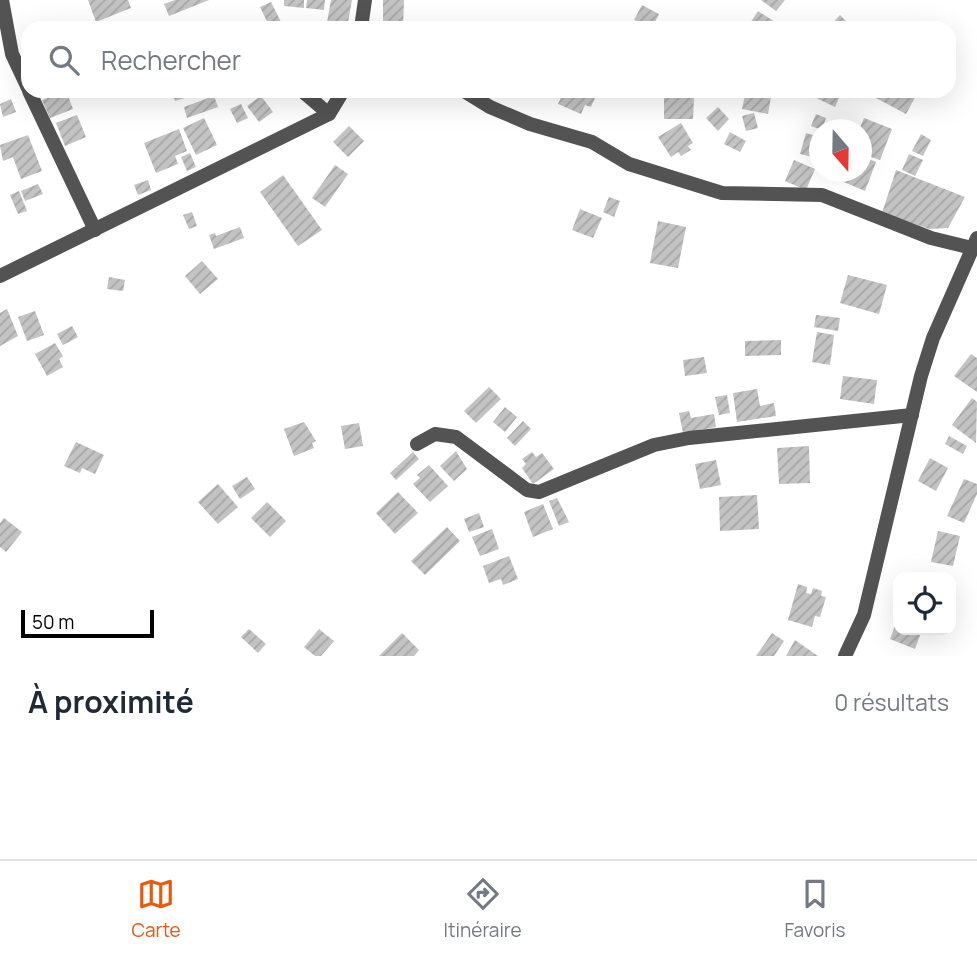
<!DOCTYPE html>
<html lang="fr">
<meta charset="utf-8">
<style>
body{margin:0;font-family:Manrope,sans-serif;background:#f6f6f7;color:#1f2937}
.controls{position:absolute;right:21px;bottom:21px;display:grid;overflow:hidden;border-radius:14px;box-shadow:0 7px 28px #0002}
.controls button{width:63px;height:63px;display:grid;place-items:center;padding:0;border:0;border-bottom:2px solid #e0e1e3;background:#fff;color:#1f2937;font:35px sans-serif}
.compass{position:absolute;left:809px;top:119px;width:63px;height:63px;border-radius:50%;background:#fff;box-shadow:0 7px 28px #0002;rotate:160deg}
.scale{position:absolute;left:21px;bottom:18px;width:133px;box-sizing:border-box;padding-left:7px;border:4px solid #000;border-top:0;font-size:19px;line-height:24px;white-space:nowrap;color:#000;-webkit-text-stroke:5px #fff;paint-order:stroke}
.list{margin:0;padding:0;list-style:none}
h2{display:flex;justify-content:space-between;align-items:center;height:91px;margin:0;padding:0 28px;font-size:30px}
h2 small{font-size:23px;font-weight:400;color:#747a83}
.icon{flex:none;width:38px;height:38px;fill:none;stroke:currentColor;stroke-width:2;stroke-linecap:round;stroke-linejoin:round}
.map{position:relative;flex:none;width:977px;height:656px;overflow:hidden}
.search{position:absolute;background:#fff;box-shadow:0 7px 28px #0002;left:21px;right:21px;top:21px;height:77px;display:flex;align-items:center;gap:18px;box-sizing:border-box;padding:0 24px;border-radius:21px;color:#747a83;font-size:26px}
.sheet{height:203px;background:#fff}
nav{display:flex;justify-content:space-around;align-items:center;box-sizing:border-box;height:98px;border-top:2px solid #e0e1e3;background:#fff;font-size:19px;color:#747a83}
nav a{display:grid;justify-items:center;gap:4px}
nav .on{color:#ea580c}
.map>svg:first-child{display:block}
.building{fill:url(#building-hatch)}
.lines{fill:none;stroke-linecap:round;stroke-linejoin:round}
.minor{stroke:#535353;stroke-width:14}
</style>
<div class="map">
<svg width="977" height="656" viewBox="0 0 977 656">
<defs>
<pattern id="building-hatch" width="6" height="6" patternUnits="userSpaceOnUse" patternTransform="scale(1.75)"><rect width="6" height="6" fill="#c3c3c3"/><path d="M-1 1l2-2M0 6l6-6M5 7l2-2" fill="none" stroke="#a6a6a6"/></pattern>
</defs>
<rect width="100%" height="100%" fill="#fff"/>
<g class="building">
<path d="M88,0H128L131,8L96,22Z"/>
<path d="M175,0H209L169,16L164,4Z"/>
<path d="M284,0H304V8L284,6Z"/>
<path d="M307,0H325L324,10L306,8Z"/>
<path d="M331,0H352L347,28H326Z"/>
<path d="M383,0H404L403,28H383Z"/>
<path d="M761,0H785L776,11Z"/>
<path d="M271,2L284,28H270L260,7Z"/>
<path d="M642,5L659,14L652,28L634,20Z"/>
<path d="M758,11L775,22L771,28H747Z"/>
<path d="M840,15L851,26L828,28Z"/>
<path d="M66,91L73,109L50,118L42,100Z"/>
<path d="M172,91H193L194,95L175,101Z"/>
<path d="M564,91H598L591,107L585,105L581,114L558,104Z"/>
<path d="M746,91H772L768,114L742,109Z"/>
<path d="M802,91H842L835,107Z"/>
<path d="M863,91H916L918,92L906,114Z"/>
<path d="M214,96L218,107L187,118L184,107Z"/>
<path d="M261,96L273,112L259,122L247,106Z"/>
<path d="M664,98H694L693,119H664Z"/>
<path d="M11,99L16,112L3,117L0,104Z"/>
<path d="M241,104L248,118L237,123L230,109Z"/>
<path d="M718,107L729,119L718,131L706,118Z"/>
<path d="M754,113L758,128L746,131L742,116Z"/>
<path d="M816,114L826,118L822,130L811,126Z"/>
<path d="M77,115L86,137L65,146L56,123Z"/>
<path d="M204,118L217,145L196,155L183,128Z"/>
<path d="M864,118L892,129L880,160L862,154L859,130Z"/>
<path d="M681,123L693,143L688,146L691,150L681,156L678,152L671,157L658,137Z"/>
<path d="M349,126L364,141L348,157L333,142Z"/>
<path d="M179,129L187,151L175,156L178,164L156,173L144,143Z"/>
<path d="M730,132L746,141L740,152L724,144Z"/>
<path d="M806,133L819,137L813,157L800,154Z"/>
<path d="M921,134L931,140L923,156L912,151Z"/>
<path d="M28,135L42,171L21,179L13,157L3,161L0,145Z"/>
<path d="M190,153L196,167L187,171L181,157Z"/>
<path d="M909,154L923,160L915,176L902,170Z"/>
<path d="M862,156L876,162L865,191L839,180L843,172H862Z"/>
<path d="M794,160L815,169L806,190L785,181Z"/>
<path d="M335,165L348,174L325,207L312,198Z"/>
<path d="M896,170L965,197L948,228L929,229L882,213Z"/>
<path d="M283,175L322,230L298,246L260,192Z"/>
<path d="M148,180L151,190L138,195L134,185Z"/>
<path d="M38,184L43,194L25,201L21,191Z"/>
<path d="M19,191L27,211L18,214L10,195Z"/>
<path d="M609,197L620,201L614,217L603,212Z"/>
<path d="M580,209L602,218L593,238L572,230Z"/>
<path d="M192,212L197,226L189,229L183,215Z"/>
<path d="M658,221L686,227L678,268L650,263Z"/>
<path d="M240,227L244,238L214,249L209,235L215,233L216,236Z"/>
<path d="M202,261L218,279L200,294L185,276Z"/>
<path d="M848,275L887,285L879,314L840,303Z"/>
<path d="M109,277L125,280L123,291L107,289Z"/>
<path d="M7,309L18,336L0,346V313Z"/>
<path d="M35,311L44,335L27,341L18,317Z"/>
<path d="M816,315L840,318L838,331L814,327Z"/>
<path d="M72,326L78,337L63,345L57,334Z"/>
<path d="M817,332L834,335L830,365L812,362Z"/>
<path d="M781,340V355L745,356V341Z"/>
<path d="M55,343L63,356L59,359L63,367L47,376L35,354Z"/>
<path d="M971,354L977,358V392L954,376Z"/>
<path d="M704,357L707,373L685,376L683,360Z"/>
<path d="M843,376L877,380L874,404L840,399Z"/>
<path d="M489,387L501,399L476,423L464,411Z"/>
<path d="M757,389L760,406L774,403L776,416L737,422L733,393Z"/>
<path d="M727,395L730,413L719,415L715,397Z"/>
<path d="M972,398L977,402L976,443L952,425Z"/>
<path d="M505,407L517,417L505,432L493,422Z"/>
<path d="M689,411L691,418L714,414L716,427L683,433L679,413Z"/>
<path d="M523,421L531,429L515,446L507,438Z"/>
<path d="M304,422L316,441L312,443L314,448L294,456L284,429Z"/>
<path d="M359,423L363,446L345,449L341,426Z"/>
<path d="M949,436L967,446L963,454L945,444Z"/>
<path d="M76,442L104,455L95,474L82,468L80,473L64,466Z"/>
<path d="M809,446L810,483L779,484L777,448Z"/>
<path d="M456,451L467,469L454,481L440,466Z"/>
<path d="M413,452L419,459L396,480L390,473Z"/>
<path d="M532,452L536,457L542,453L554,469L533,484L522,468L526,464L522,459Z"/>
<path d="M930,458L948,468L936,491L918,481Z"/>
<path d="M716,460L721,485L700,489L695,464Z"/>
<path d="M429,465L448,486L430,502L413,484L420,478L417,475Z"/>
<path d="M247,477L255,489L240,499L232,486Z"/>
<path d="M964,479L977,484V494L964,523L947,516Z"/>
<path d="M218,484L238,507L218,524L198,502Z"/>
<path d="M398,492L418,513L395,534L376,513Z"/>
<path d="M757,495L759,529L720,531L719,497Z"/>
<path d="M557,498L569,522L559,526L549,501Z"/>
<path d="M267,502L286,521L270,537L251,518Z"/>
<path d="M543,504L553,529L533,537L524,512Z"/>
<path d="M479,513L484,527L469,532L464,519Z"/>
<path d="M4,518L22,532L6,552L0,547V523Z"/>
<path d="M447,527L460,541L425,575L411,561Z"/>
<path d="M492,529L499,549L480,556L472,537Z"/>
<path d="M938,531L960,536L953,566L931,562Z"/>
<path d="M509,556L518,579L503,585L501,579L489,583L483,566Z"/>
<path d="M798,584L807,587L806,593L811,594L813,588L822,591L821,596L826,597L820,617L815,616L812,627L788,620Z"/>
<path d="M898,618V630H922L915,649L890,639Z"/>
<path d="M249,629L266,644L258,653L241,637Z"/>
<path d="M319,629L334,641L321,656H315L304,647Z"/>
<path d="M402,633L419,650L414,656H379Z"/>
<path d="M772,633L784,641L774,656H756Z"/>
<path d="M795,640L818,656H786Z"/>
</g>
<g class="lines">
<g class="minor">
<path d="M2,0L12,54L28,88"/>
<path d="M361,28L365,0"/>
<path d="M29,91L95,230"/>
<path d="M302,91L329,114"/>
<path d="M464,91L490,107L530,124L592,142L629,164L722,193L822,195L931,238L972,248"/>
<path d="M0,276L329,114L343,91"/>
<path d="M417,444L435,434L456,437L527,490L539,492L654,445L689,438L912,415"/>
<path d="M845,656L864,615L921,376L933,338L977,238"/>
</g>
</g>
</svg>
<div class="controls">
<button><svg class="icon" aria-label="locate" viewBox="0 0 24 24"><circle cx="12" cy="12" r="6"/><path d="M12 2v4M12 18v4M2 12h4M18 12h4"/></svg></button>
</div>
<svg class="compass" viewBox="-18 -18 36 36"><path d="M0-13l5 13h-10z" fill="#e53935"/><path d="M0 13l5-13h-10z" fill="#747a83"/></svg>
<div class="scale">50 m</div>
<div class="search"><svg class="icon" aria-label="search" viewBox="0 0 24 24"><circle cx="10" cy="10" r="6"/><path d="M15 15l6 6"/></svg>Rechercher</div>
</div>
<section class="sheet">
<h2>À proximité<small>0 résultats</small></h2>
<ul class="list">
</ul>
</section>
<nav>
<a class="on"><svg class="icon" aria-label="map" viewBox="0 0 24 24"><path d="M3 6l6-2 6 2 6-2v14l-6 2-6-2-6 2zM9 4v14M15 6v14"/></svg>Carte</a>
<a><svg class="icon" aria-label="directions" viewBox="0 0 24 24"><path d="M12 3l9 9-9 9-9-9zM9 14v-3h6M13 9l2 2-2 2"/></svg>Itinéraire</a>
<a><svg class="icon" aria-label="saved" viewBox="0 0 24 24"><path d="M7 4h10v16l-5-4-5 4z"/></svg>Favoris</a>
</nav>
